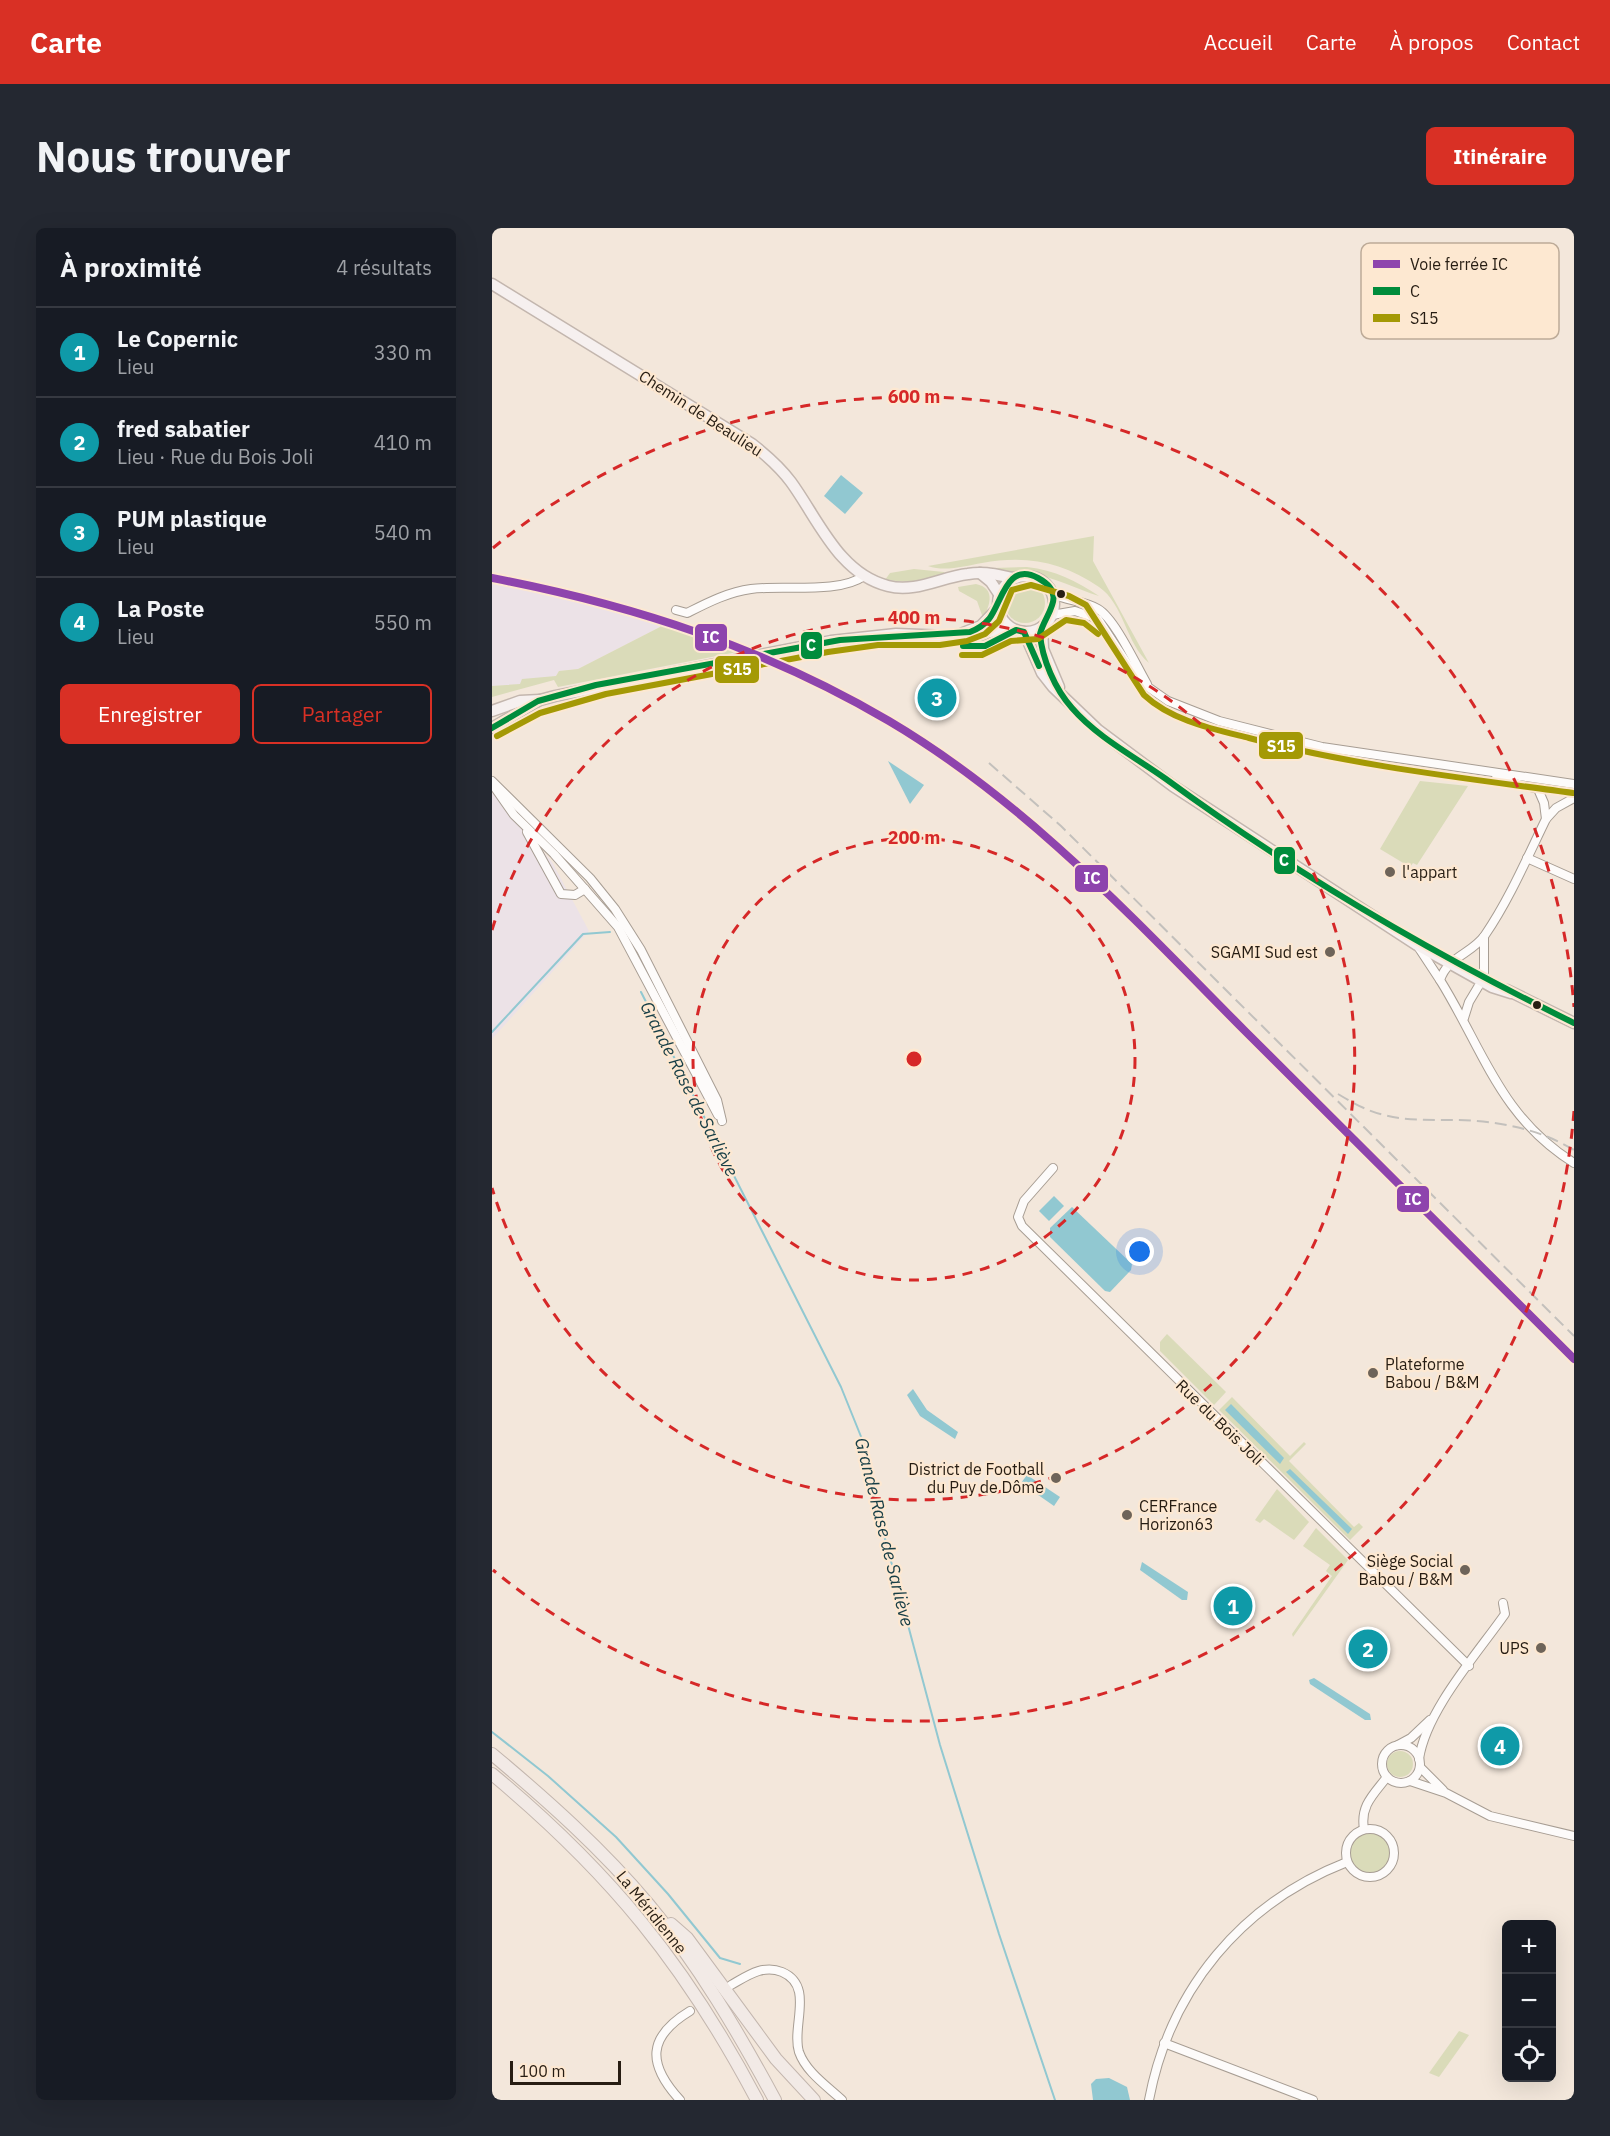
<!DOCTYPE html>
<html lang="fr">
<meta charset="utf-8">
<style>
body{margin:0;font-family:"IBM Plex Sans",sans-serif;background:#242831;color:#f1f3f6}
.controls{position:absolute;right:18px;bottom:18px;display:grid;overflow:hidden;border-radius:9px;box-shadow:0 6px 24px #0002}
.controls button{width:54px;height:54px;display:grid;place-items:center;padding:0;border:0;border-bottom:2px solid #363941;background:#171b24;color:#f1f3f6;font:30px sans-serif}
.scale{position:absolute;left:18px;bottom:15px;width:111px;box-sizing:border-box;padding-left:6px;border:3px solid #271d13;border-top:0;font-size:16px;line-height:21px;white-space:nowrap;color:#271d13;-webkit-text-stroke:4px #fde8d1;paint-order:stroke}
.you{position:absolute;left:648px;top:1024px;width:21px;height:21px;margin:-15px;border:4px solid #fff;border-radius:50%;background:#1a73e8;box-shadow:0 0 0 9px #1a73e833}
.badge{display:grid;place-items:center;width:39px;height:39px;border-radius:50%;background:#d93025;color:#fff;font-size:20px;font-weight:700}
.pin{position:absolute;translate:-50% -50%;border:3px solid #fff;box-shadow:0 2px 6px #0006}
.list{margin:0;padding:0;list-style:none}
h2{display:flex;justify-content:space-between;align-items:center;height:78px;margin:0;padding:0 24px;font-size:26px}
h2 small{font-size:20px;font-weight:400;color:#9ea1a6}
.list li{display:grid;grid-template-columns:39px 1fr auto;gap:18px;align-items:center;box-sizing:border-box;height:90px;padding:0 24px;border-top:2px solid #363941}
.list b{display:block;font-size:22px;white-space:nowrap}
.list p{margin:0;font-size:20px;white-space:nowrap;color:#9ea1a6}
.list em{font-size:20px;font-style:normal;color:#9ea1a6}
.actions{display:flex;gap:12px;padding:18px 24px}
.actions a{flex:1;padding:14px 0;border:2px solid #d93025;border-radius:9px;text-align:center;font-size:21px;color:#d93025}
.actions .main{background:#d93025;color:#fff}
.icon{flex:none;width:33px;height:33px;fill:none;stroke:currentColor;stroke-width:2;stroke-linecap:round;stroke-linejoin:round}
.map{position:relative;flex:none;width:1082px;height:1872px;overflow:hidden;border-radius:9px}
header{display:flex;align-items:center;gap:36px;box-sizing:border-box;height:84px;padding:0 30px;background:#d93025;color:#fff}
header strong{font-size:28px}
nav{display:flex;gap:33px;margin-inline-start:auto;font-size:21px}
.intro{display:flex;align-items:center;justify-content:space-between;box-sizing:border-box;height:144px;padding:0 36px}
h1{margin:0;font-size:42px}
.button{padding:15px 27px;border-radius:9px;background:#d93025;color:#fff;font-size:21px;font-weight:700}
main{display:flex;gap:36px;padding:0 36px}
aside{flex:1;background:#171b24;border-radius:9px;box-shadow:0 6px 24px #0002}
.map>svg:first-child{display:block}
.commercial{fill:#ece2e7}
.green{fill:#dadbb9}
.water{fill:#91c8d1}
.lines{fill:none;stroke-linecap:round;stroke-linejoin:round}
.stream{stroke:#91c8d1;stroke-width:2}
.minor-casing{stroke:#a79d93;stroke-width:10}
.major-casing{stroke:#c3b6ae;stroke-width:13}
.highway-casing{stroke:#c3b6ae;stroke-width:14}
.minor{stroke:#fdfbfa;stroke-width:8}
.major{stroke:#f6f0ef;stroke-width:10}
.highway{stroke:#f2eae6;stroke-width:12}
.rail{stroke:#c3c0bc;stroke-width:2;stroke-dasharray:12 6;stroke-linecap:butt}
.bus-1-casing{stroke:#fde8d1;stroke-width:10}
.bus-2-casing{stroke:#fde8d1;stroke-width:10}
.bus-1{stroke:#008c3c;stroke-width:6}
.bus-2{stroke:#a49905;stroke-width:6}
.rail-1-casing{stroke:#fde8d1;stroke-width:12}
.rail-1{stroke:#8e44ad;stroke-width:8}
.ring{fill:none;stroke:#d62828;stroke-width:3;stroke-dasharray:10 8}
.bus-dot{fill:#271d13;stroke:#fde8d1;stroke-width:2}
.poi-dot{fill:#6e6459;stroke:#fde8d1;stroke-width:2}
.labels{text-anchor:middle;stroke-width:4.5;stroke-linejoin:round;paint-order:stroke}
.street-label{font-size:16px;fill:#271d13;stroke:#fde8d1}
.poi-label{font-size:16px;fill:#271d13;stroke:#fde8d1;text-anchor:end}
.water-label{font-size:18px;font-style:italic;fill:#173e46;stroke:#fde8d1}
.key{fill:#fde8d1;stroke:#bdab98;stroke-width:1.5}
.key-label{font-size:16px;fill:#271d13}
.centre{fill:#d62828;stroke:#fde8d1;stroke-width:3}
.ring-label{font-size:18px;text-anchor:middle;font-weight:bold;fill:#d62828;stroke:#fde8d1;stroke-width:4.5;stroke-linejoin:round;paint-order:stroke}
.line-badge{stroke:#fde8d1;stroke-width:2}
.badge-label{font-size:16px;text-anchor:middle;font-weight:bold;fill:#fff}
</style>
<header>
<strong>Carte</strong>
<nav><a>Accueil</a><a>Carte</a><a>À propos</a><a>Contact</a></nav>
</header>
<div class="intro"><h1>Nous trouver</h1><a class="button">Itinéraire</a></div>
<main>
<aside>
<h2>À proximité<small>4 résultats</small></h2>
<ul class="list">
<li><span class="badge" style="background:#0f9aa8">1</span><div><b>Le Copernic</b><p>Lieu</p></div><em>330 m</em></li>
<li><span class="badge" style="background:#0f9aa8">2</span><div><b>fred sabatier</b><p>Lieu · Rue du Bois Joli</p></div><em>410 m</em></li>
<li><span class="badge" style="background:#0f9aa8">3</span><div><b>PUM plastique</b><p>Lieu</p></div><em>540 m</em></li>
<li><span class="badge" style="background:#0f9aa8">4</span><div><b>La Poste</b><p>Lieu</p></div><em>550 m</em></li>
</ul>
<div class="actions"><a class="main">Enregistrer</a><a>Partager</a></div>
</aside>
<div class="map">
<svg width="1082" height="1872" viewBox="0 0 1082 1872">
<rect width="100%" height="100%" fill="#f3e7db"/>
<g class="commercial">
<path d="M0,356L89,373L170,395L168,399L86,441L67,443L64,448L29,457L0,458Z"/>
<path d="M0,564L60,634L97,703L0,811Z"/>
</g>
<g class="green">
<path d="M602,308L601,333L657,435C634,416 632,376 607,359C570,334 535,327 490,335C473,338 453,344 436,338Z"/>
<path d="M535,339C563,342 584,353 607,368C584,361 563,349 539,346C526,344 512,349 502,340Z"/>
<path d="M422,341L452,344L453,346L418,354L393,352L398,345Z"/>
<circle cx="533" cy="375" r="20"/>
<path d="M484,356C503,360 499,376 491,390L485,373L467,363L466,359Z"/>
<path d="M170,395L245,424L66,459L62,452L0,469V458L28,456L30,451L64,448L67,443L86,441L168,399Z"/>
<path d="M928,553L976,558L925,637L921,635L918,639L888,621Z"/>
<path d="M675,1106L734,1164L722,1177L668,1123V1114Z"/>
<path d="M740,1169L798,1228L812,1214L814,1216L797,1233L862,1299L867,1295L871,1299L858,1312L727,1182Z"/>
<path d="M785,1261L817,1294L802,1312L772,1291L768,1295L763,1292Z"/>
<path d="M824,1300L856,1332L801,1409L800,1406L840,1348L834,1343L838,1337L811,1318Z"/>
<circle cx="908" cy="1536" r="13"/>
<circle cx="878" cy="1625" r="20"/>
<path d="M967,1803L977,1807L947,1849L937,1845Z"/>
</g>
<g class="water">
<path d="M349,247L371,265L353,286L332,268Z"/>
<path d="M396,533L432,557L418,576Z"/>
<path d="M562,968L572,978L557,993L547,983Z"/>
<path d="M580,979L640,1036L639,1042L618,1064L613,1063L558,1009V1000Z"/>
<path d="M421,1161L435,1182L466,1204L463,1211L428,1188L415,1167Z"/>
<path d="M739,1176L792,1230L788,1236L733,1182Z"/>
<path d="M798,1241L860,1301L856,1306L794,1244Z"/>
<path d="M535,1247L568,1269L562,1278L529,1255Z"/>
<path d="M650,1334L696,1364L695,1372H690L648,1342Z"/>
<path d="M822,1450L878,1486L879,1492H873L818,1456L817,1452Z"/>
<path d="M617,1850L635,1859L638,1872H601L599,1856L604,1851Z"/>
</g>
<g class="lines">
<g class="stream">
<path d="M149,764L349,1159L372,1216V1232L448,1517L507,1706L563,1872"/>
<path d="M0,804L91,706L118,704"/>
<path d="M0,1504L56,1548L124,1609L176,1666L228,1730L248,1736"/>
</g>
<defs>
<g id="minor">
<path d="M561,366C575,373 593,373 606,381C623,391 644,437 655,456"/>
<path d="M184,382L195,385C215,375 236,364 259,361C291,357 347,366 372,348"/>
<path d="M560,387L583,383L606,391L646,452L676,473L727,493L830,519L1082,556"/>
<path d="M1004,550L1046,561L1052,575L1054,591"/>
<path d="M0,553L98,650L123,681L149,722L225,872L230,893"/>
<path d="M1,557L22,587L62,626L126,699L226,887"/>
<path d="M1082,570L1064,580L1054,591C1035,630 1017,672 993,707C980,726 956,728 948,752C991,821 1008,889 1082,935"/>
<path d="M35,604L69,666L83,667L93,661"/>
<path d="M1035,630L1082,651"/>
<path d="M925,717L948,752"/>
<path d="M972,790L977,774L992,749V709"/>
<path d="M561,940L532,973L526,989L530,998L977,1438"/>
<circle cx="909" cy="1536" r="19"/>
<path d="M906,1517L919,1510L938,1492"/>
<path d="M927,1531C934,1483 985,1426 1013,1386L1011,1375"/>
<path d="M928,1539L951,1562"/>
<path d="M918,1553L954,1565L998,1588L1082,1608"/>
<circle cx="878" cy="1625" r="24"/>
<path d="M872,1601C868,1578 881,1567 895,1549"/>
<path d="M239,1757C255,1748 271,1736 290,1744C323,1758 299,1798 307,1824C314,1844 335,1858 350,1872"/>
<path d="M672,1815L821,1872"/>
<path d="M188,1872C155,1836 155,1809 198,1783"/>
<path d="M657,1872C678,1761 750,1675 855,1634"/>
</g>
<g id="major">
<path d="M0,56L260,216C274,227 288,239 299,254C326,291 347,346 396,358C424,365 449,349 476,346C492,343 505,347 521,350"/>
<path d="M488,345L499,354L507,366"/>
<circle cx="534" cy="376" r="28"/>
<path d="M550,399L551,421L567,459"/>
<path d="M532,404L550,445L561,459L606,502L681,558L925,717L1000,759L1019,765"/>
<path d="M471,405L489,398L506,380"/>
<path d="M0,483L28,473L48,472"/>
<path d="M0,500L48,472L63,468L339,413L404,406L480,409L517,399"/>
<path d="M1015,762L1082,795"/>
</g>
<g id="highway">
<path d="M0,1526C56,1573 110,1621 157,1677C207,1737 246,1804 283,1872"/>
<path d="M0,1546C118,1644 193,1736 265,1872"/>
<path d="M179,1696L195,1710L284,1831L322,1872"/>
</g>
</defs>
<use href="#minor" class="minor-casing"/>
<use href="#major" class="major-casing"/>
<use href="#highway" class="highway-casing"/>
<use href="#minor" class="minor"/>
<use href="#major" class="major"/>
<use href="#highway" class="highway"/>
<g class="rail">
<path d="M497,535L569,598L1082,1108"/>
<path d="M846,866C861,875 875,883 892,887C923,895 954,890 985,893C1020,896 1052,904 1082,922"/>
</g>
<defs>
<g id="bus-1">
<path d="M471,418H493L524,402L532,404L547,438"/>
<path d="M0,500L46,473L104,457L348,412L478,404C486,401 492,397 497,391C510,374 515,333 546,350C577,367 553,385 548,406C550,431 563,461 580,480C605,509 643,529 674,551C802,645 939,725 1082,795"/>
</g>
<g id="bus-2">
<path d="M470,427H490L519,413L546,411L574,392L592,395L606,406"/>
<path d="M5,508L48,485L114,466L336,424L386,417H448L475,413L493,406L507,393L520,362L539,357L577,368L594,377L652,467C680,493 721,501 757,510C863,538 972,550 1081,565"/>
</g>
</defs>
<use href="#bus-1" class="bus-1-casing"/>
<use href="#bus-2" class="bus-2-casing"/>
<use href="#bus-1" class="bus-1"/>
<use href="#bus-2" class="bus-2"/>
<defs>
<path id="rail-1" d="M0,350C141,377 273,420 397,493C534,574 642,691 752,802C862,912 972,1022 1082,1131"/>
</defs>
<use href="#rail-1" class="rail-1-casing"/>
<use href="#rail-1" class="rail-1"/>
</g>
<g class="ring">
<circle cx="422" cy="831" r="221"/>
<path d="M0 702A441 441 0 1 1 0 960"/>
<path d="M1082 883A662 662 0 0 1 1 1342M1 320A662 662 0 0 1 1082 779"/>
</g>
<g class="bus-dot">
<circle cx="569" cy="366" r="5"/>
<circle cx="1045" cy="777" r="5"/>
</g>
<g class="poi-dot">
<circle cx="898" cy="644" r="6"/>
<circle cx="838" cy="724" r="6"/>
<circle cx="881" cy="1145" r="6"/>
<circle cx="564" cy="1250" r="6"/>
<circle cx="635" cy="1287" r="6"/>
<circle cx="973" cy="1342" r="6"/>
<circle cx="1049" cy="1420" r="6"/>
</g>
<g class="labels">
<g class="street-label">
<text transform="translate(209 185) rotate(33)" y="6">Chemin de Beaulieu</text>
<text transform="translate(728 1194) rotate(44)" y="6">Rue du Bois Joli</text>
<text transform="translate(160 1684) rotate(51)" y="6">La Méridienne</text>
</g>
<g class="poi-label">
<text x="910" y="650" text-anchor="start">l'appart</text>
<text x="826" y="730">SGAMI Sud est</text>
<text x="893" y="1142" text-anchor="start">Plateforme<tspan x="893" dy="18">Babou / B&amp;M</tspan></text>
<text x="552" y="1247">District de Football<tspan x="552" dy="18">du Puy de Dôme</tspan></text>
<text x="647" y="1284" text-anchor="start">CERFrance<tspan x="647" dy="18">Horizon63</tspan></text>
<text x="961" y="1339">Siège Social<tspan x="961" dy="18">Babou / B&amp;M</tspan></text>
<text x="1037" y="1426">UPS</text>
</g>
<g class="water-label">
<text transform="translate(197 861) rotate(63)" y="6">Grande Rase de Sarliève</text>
<text transform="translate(392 1304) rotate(76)" y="6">Grande Rase de Sarliève</text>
</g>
</g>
<rect x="869" y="15" width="198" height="96" rx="9" class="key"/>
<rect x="881" y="32" width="27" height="8" fill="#8e44ad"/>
<rect x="881" y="59" width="27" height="8" fill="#008c3c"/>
<rect x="881" y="86" width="27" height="8" fill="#a49905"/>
<g class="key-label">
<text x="918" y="42">Voie ferrée IC</text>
<text x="918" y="69">C</text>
<text x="918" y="96">S15</text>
</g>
<circle cx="422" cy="831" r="9" class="centre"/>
<g class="ring-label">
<text x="422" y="175">600 m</text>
<text x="422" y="396">400 m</text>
<text x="422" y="616">200 m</text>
</g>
<g class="line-badge">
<rect x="202" y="395" width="34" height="29" rx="6" fill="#8e44ad"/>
<rect x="308" y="403" width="23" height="29" rx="6" fill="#008c3c"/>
<rect x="222" y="427" width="46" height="29" rx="6" fill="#a49905"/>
<rect x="766" y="503" width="46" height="29" rx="6" fill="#a49905"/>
<rect x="781" y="618" width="23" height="29" rx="6" fill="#008c3c"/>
<rect x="582" y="636" width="35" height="29" rx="6" fill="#8e44ad"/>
<rect x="904" y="957" width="34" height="28" rx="6" fill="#8e44ad"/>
</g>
<g class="badge-label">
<text x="219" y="415">IC</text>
<text x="319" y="423">C</text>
<text x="245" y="447">S15</text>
<text x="789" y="524">S15</text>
<text x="792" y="638">C</text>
<text x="600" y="656">IC</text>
<text x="921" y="977">IC</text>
</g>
</svg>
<div class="controls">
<button>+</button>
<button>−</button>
<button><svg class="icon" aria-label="locate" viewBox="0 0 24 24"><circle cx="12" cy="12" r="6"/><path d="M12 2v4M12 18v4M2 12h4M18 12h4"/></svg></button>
</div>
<div class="scale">100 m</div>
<div class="you"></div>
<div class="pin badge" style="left:741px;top:1378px;background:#0f9aa8">1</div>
<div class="pin badge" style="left:876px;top:1421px;background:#0f9aa8">2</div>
<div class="pin badge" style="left:445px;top:470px;background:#0f9aa8">3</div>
<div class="pin badge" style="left:1008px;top:1518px;background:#0f9aa8">4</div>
</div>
</main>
